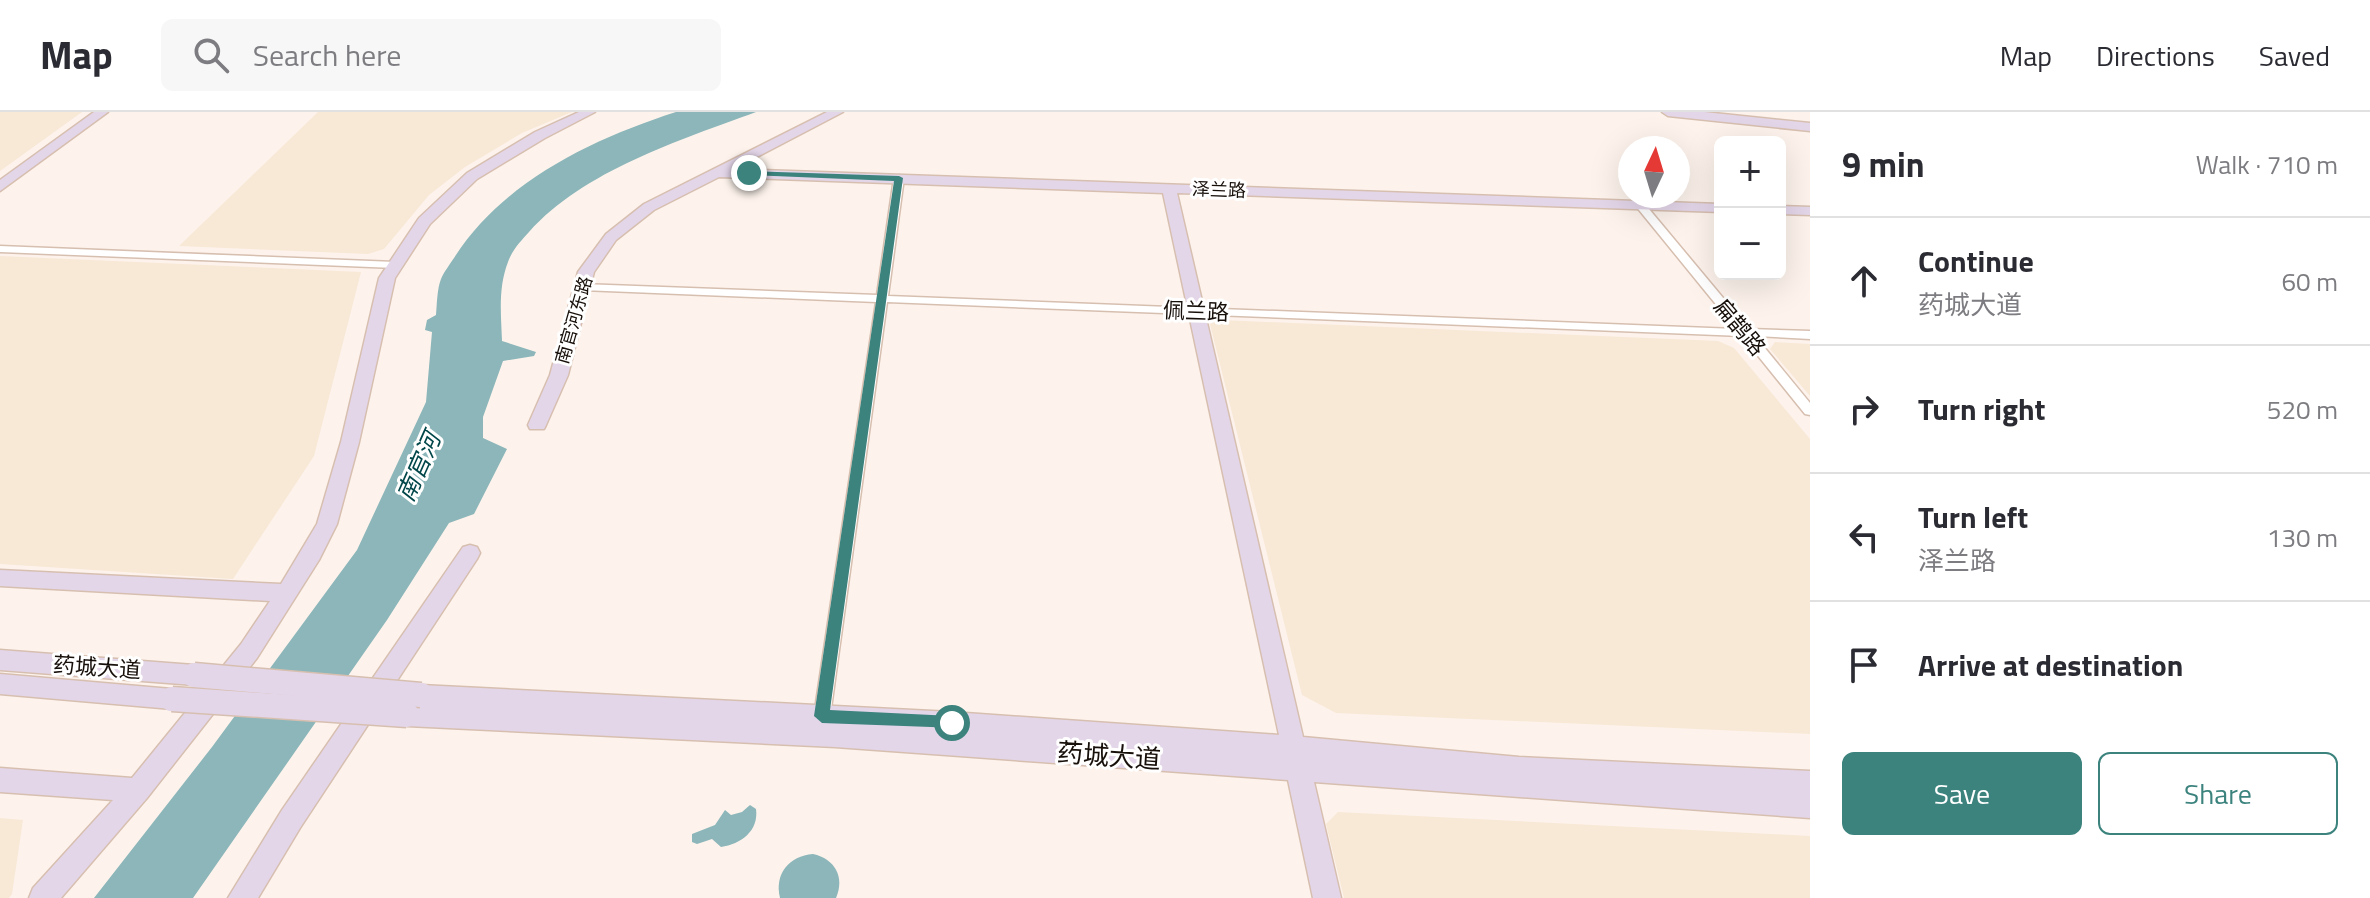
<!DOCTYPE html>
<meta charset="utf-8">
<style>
body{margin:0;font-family:"Titillium Web","Noto Sans SC",sans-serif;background:#f7f7f7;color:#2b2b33}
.controls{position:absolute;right:24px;top:24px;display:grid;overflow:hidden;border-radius:12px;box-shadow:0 8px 32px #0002}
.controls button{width:72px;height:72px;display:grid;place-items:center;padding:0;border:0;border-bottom:2px solid #e1e1e2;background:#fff;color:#2b2b33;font:40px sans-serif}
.compass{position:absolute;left:1618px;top:24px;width:72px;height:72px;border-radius:50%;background:#fff;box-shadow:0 8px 32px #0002;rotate:4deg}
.stop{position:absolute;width:24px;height:24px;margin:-18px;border:6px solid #3c837e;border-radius:50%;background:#fff}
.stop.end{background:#3c837e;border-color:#fff;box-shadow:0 2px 8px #0008}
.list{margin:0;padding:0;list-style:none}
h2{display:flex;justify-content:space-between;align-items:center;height:104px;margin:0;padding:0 32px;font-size:34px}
h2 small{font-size:26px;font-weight:400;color:#7c7c81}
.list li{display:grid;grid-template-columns:52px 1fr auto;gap:24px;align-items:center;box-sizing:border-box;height:128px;padding:0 32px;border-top:2px solid #e1e1e2}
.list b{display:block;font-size:30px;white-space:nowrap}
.list p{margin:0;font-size:26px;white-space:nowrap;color:#7c7c81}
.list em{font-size:26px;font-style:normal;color:#7c7c81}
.actions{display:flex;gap:16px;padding:24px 32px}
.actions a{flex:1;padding:18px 0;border:2px solid #3c837e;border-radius:12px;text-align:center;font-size:28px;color:#3c837e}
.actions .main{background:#3c837e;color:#fff}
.icon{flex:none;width:44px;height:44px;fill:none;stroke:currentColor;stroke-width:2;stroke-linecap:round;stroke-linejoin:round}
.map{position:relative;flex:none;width:1810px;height:786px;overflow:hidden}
header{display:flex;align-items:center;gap:48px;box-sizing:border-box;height:112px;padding:0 40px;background:#fff;border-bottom:2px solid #e1e1e2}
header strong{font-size:38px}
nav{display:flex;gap:44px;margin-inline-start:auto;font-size:28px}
.search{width:560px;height:72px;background:#f7f7f7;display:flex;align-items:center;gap:20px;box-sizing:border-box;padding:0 28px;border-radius:12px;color:#7c7c81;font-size:30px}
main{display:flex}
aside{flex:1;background:#fff}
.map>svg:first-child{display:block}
.industrial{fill:#f8e8d6}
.water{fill:#8cb6b9}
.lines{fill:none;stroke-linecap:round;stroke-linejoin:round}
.street-casing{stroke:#d7bfb0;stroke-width:3}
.secondary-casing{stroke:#d7bfb0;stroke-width:3}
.street{fill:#fff;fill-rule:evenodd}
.secondary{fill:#e4d6e9;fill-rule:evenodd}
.secondary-bridge-casing{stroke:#d7bfb0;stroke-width:27;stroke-linecap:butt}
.secondary-bridge{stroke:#e4d6e9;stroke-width:24}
.route{fill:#3c837e}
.labels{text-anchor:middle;stroke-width:6;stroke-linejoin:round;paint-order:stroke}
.far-street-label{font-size:18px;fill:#170f0a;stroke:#fff}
.street-label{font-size:22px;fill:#170f0a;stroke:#fff}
.water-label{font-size:24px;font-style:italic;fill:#014649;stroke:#fff}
.near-street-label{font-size:26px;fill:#170f0a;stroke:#fff}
</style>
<header>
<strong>Map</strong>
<div class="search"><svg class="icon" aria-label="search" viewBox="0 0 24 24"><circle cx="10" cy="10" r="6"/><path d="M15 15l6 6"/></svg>Search here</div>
<nav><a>Map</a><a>Directions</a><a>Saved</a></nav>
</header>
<main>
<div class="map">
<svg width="1810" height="786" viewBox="0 0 1810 786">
<rect width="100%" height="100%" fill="#fdf3ec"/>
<g class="industrial">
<path d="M0,0H82L0,59Z"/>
<path d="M318,0H572L522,21L465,55L429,83L384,137L368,142L179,134Z"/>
<path d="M0,144L361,160L314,344L233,467L0,452Z"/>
<path d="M1221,208L1718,229L1734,236L1810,327V622L1336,601L1302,583L1210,212Z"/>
<path d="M1775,230L1810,232V284L1770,237Z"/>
<path d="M1338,700L1810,724V786H1344L1326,712Z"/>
<path d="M0,706L23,708L12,782L9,786H0Z"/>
</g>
<g class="water">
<path d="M676,0H756C680,28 583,59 529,120C521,129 512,138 508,150C498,176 501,201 502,229L536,240L534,244L503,249L483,305V326L507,337L474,402L449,411L387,508L193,786H94L212,635L357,438L426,290L432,220L425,218L427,208L436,203C437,192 437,177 441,167C444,160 450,152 454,146C502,70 592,27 676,0Z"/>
<path d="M750,693L756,697C759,719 741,732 721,735L712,727L697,732L692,730V722L715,713L725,698L731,703L742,700Z"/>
<path d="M813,742C835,747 845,765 836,786H780C774,762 789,744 813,742Z"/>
</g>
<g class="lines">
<defs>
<g id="street">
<path d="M899,63L904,66L888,184L1736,217L1635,93L1644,91L1749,217L1810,219V227L1755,224L1810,291V303L1805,302L1742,224L887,190L830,604L828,609L822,611L816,609L814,604L876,190L582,178L576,175L582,172L877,183L894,66Z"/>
<path d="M0,134L395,150L400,153L395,156L0,140Z"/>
</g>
<g id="secondary">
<path d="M94,0H108L0,79V68Z"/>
<path d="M579,0H595L545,26L477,67L430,112L395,166L359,330L337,412L319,448L257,546L147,686L61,786H29L33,776L113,688L0,680V656L132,666L241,532L270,489L0,474V458L281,472L317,412L341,330L379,166L419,106L467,61L535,20Z"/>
<path d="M827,0H843L734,57L1720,92V100L1177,81L1303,625L1519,645L1810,659V706L1314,670L1341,786H1313L1288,668L835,635L407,614L399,610L395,603L399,596L421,593L413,590L409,583L413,576L421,573L952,600L1279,623L1163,81L719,65L654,98L616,128L594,160L568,263L546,313L544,317H530L528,313L550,263L578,160L606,122L644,92Z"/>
<path d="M1662,0H1704L1810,11V19L1668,4Z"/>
<path d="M1780,94L1810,95V103L1780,102Z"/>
<path d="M470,433L477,435L480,441L477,447L300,716L258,786H228L282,698L463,435Z"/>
<path d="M0,538L194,553L202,556L206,563L202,570L194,573L0,558Z"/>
<path d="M0,562L172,577L180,580L184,587L180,594L172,597L0,582Z"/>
</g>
</defs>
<use href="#street" class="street-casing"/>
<use href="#secondary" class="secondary-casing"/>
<use href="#street" class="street"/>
<use href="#secondary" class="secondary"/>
<defs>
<g id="secondary-bridge">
<path d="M194,563L421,583"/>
<path d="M172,587L407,603"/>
</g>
</defs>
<use href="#secondary-bridge" class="secondary-bridge-casing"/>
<use href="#secondary-bridge" class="secondary-bridge"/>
</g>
<path class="route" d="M746,59L899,64L903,66L830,598L952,604L960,611L958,616L822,611L814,604L894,69L749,63Z"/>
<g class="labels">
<g class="far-street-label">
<text transform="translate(1219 78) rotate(2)" y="6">泽兰路</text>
<text transform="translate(574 208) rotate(-74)" y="6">南官河东路</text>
</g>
<g class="street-label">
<text transform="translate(1196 199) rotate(2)" y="8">佩兰路</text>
<text transform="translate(1740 215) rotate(50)" y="8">扁鹊路</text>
<text transform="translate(97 555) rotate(4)" y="8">药城大道</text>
</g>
<g class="water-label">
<text transform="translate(419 355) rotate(-66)" y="8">南官河</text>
</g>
<g class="near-street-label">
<text transform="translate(1109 644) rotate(4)" y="9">药城大道</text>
</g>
</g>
</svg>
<div class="controls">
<button>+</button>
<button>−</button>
</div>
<svg class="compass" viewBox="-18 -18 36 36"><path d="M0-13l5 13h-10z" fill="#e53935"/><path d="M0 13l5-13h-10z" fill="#7c7c81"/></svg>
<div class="stop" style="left:952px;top:611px"></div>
<div class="stop end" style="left:749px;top:61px"></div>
</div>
<aside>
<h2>9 min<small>Walk · 710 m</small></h2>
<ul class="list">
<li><svg class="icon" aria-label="ahead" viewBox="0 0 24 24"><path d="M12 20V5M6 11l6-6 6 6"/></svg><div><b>Continue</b><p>药城大道</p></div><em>60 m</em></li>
<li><svg class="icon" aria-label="right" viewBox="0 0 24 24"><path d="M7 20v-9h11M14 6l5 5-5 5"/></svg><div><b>Turn right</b></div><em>520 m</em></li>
<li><svg class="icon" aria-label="left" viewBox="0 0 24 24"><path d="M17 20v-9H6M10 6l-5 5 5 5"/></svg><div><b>Turn left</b><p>泽兰路</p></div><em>130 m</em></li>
<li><svg class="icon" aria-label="arrive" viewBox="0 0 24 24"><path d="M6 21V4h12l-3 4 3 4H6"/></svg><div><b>Arrive at destination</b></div></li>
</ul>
<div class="actions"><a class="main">Save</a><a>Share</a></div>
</aside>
</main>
